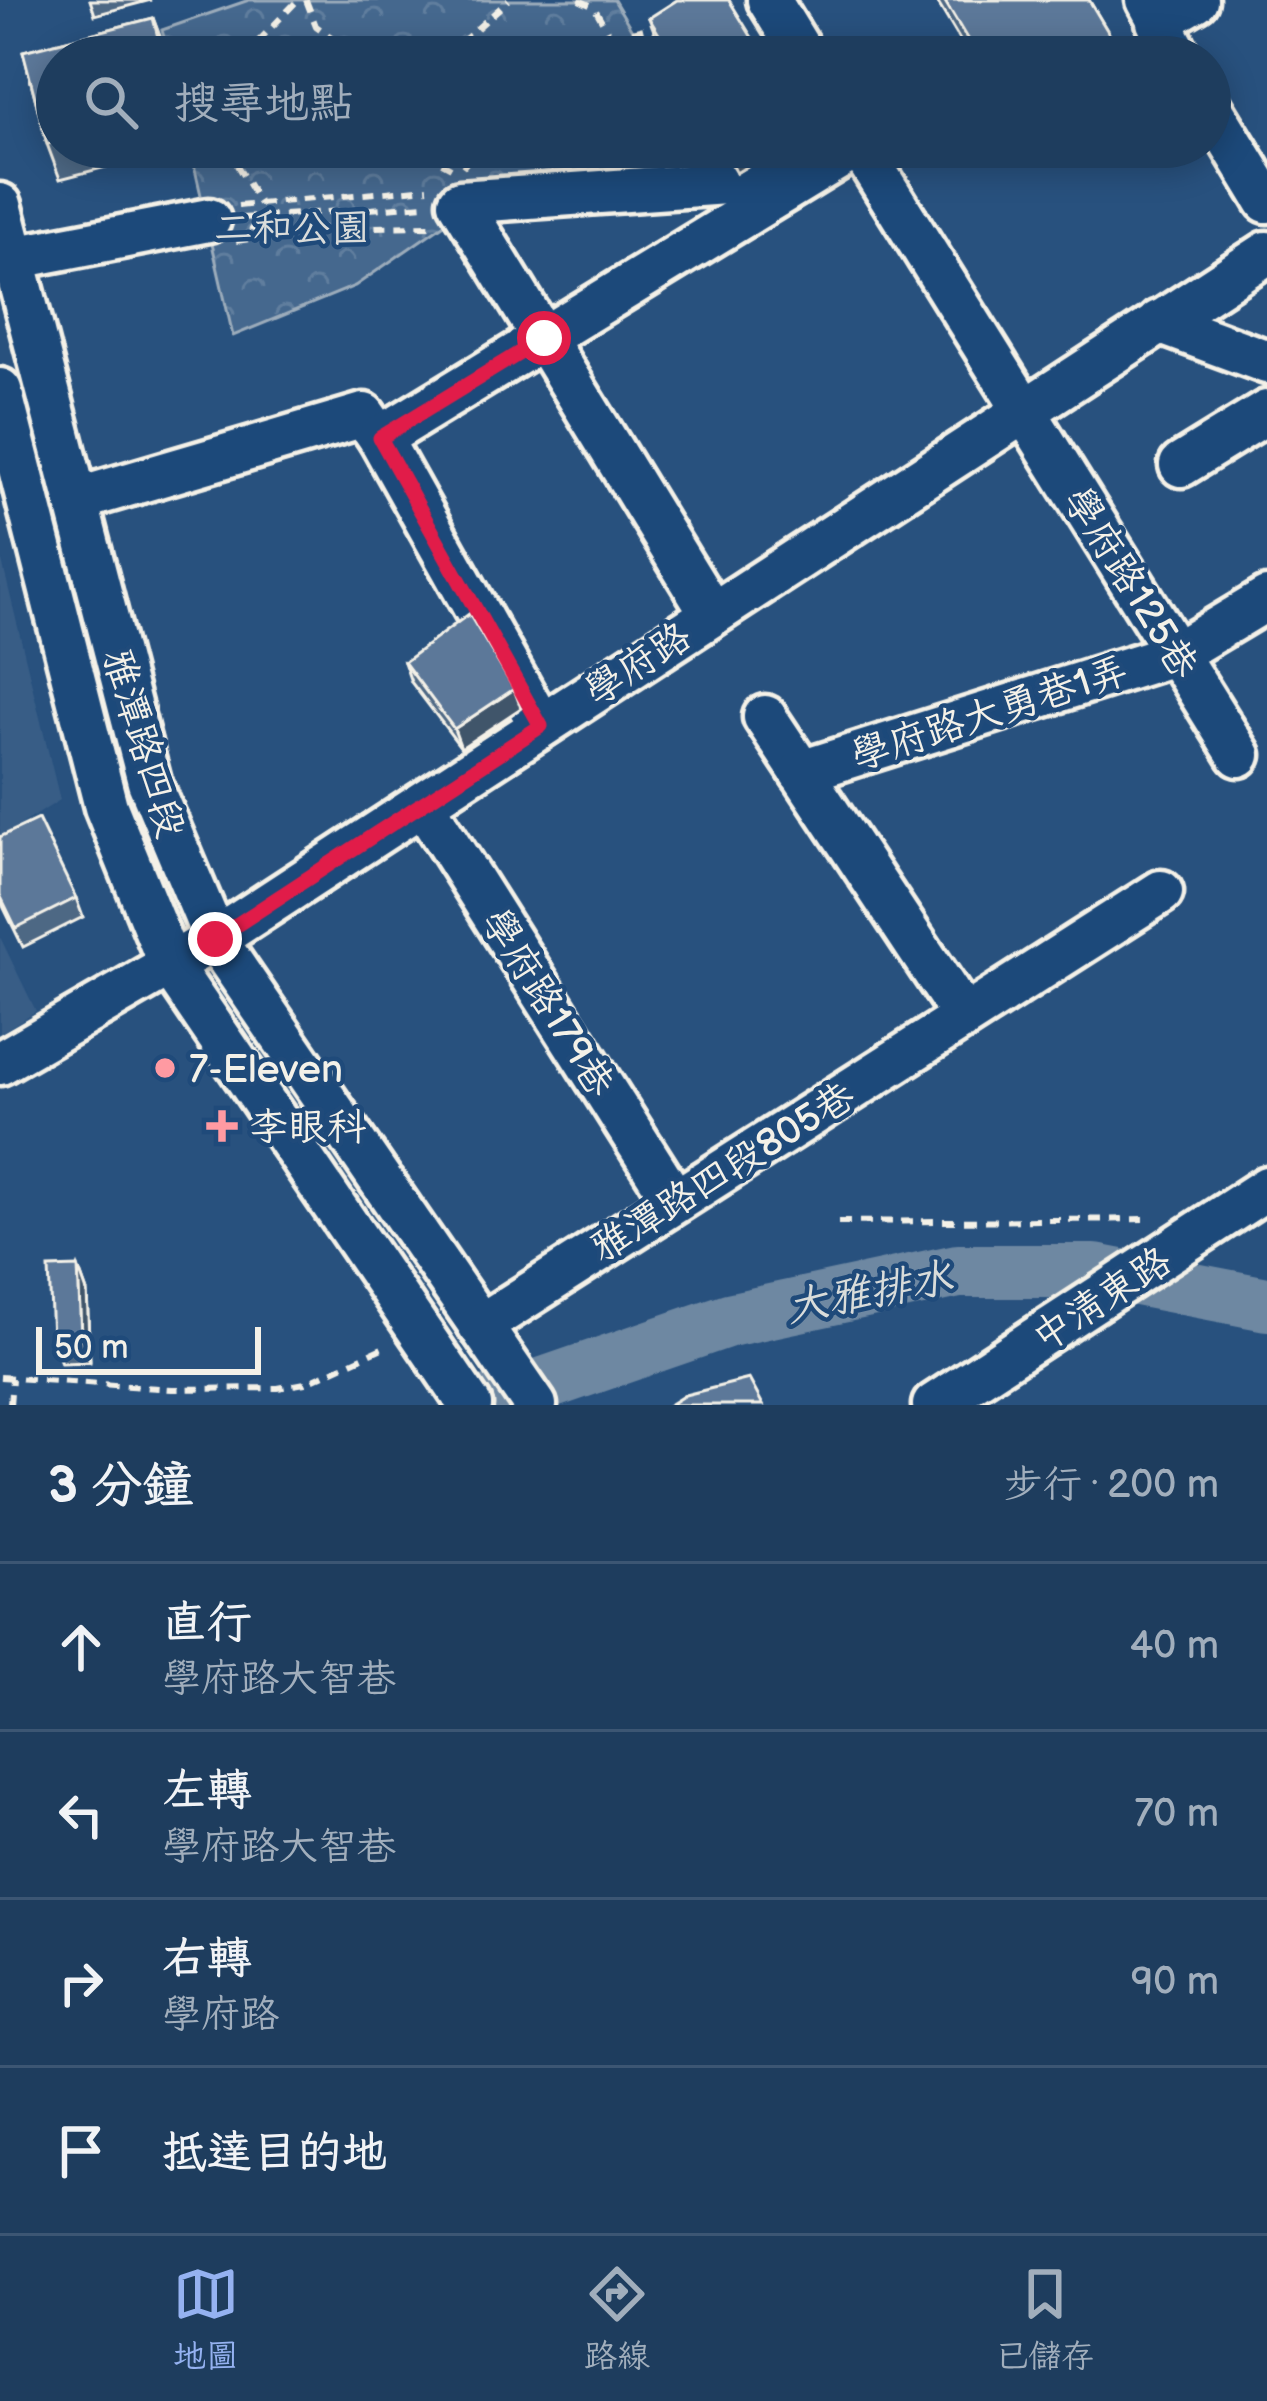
<!DOCTYPE html>
<html lang="zh-TW">
<meta charset="utf-8">
<style>
body{margin:0;font-family:"Balsamiq Sans","LXGW WenKai TC",sans-serif;background:#264464;color:#f1f3f6}
.scale{position:absolute;left:36px;bottom:30px;width:225px;box-sizing:border-box;padding-left:12px;border:6px solid #f4f1e8;border-top:0;font-size:33px;line-height:42px;white-space:nowrap;color:#f4f1e8;-webkit-text-stroke:9px #1f4a7a;paint-order:stroke}
.stop{position:absolute;width:36px;height:36px;margin:-27px;border:9px solid #e11d48;border-radius:50%;background:#fff}
.stop.end{background:#e11d48;border-color:#fff;box-shadow:0 3px 12px #0008}
.list{margin:0;padding:0;list-style:none}
h2{display:flex;justify-content:space-between;align-items:center;height:156px;margin:0;padding:0 48px;font-size:51px}
h2 small{font-size:39px;font-weight:400;color:#a1aebc}
.list li{display:grid;grid-template-columns:78px 1fr auto;gap:36px;align-items:center;box-sizing:border-box;height:168px;padding:0 48px;border-top:3px solid #3c5673}
.list b{display:block;font-size:45px;white-space:nowrap}
.list p{margin:0;font-size:39px;white-space:nowrap;color:#a1aebc}
.list em{font-size:39px;font-style:normal;color:#a1aebc}
.icon{flex:none;width:66px;height:66px;fill:none;stroke:currentColor;stroke-width:2;stroke-linecap:round;stroke-linejoin:round}
.map{position:relative;flex:none;width:1267px;height:1405px;overflow:hidden}
.search{position:absolute;background:#1e3d5e;box-shadow:0 6px 30px #0003;left:36px;right:36px;top:36px;height:132px;display:flex;align-items:center;gap:30px;box-sizing:border-box;padding:0 42px;border-radius:66px;color:#a1aebc;font-size:45px}
.sheet{height:828px;background:#1e3d5e}
nav{display:flex;justify-content:space-around;align-items:center;box-sizing:border-box;height:168px;border-top:3px solid #3c5673;background:#1e3d5e;font-size:33px;color:#a1aebc}
nav a{display:grid;justify-items:center;gap:6px}
nav .on{color:#95b2f1}
.map>svg:first-child{display:block}
.built{fill:#375d86}
.forest{fill:url(#forest-crowns);stroke:#9cacbb;stroke-width:3}
.lines{fill:none;stroke-linecap:round;stroke-linejoin:round}
.river{stroke:#6e88a2;stroke-width:54}
.minor-casing{stroke:#f4f1e8;stroke-width:51}
.path{stroke:#f4f1e8;stroke-width:6;stroke-dasharray:12 9;stroke-linecap:butt}
.minor{stroke:#1f4a7a;stroke-width:42}
.wall{fill:#4e6784;stroke:#f4f1e8;stroke-width:3}
.shaded-wall{fill:#40546b;stroke:#f4f1e8;stroke-width:3}
.building{fill:#5b7899;stroke:#f4f1e8;stroke-width:3}
.route{stroke:#e11d48;stroke-width:15}
.poi-dot{fill:#ff9aa2;stroke:#1f4a7a;stroke-width:4.5}
.labels{text-anchor:middle;stroke-width:9;stroke-linejoin:round;paint-order:stroke}
.park-label{font-size:39px;fill:#dadcda;stroke:#1f4a7a}
.street-label{font-size:39px;fill:#f4f1e8;stroke:#1f4a7a}
.poi-label{font-size:39px;fill:#f4f1e8;stroke:#1f4a7a;text-anchor:start}
.water-label{font-size:42px;font-style:italic;fill:#d9dcda;stroke:#1f4a7a}
</style>
<div class="map">
<svg width="1267" height="1405" viewBox="0 0 1267 1405">
<defs>
<pattern id="forest-crowns" width="20" height="18" patternUnits="userSpaceOnUse" patternTransform="scale(3)"><rect width="20" height="18" fill="#45688e"/><path d="M2 6a3 3 0 1 1 6 0M12 15a3 3 0 1 1 6 0" fill="none" stroke="#607e9e"/></pattern>
</defs>
<rect width="100%" height="100%" fill="#28517e"/>
<filter id="ink" filterUnits="userSpaceOnUse"><feTurbulence type="fractalNoise" baseFrequency=".00833" numOctaves="2"/><feDisplacementMap in="SourceGraphic" scale="24" xChannelSelector="R" yChannelSelector="G"/><feConvolveMatrix kernelMatrix="1 2 1 2 8 2 1 2 1" color-interpolation-filters="sRGB"/></filter>
<g filter="url(#ink)">
<g class="built">
<path d="M0,553L60,800L0,838Z"/>
<path d="M0,937L36,1011L0,1033Z"/>
</g>
<g class="forest">
<path d="M249,0H614L648,57H169L162,30Z"/>
<path d="M190,147H703L720,176L489,193L355,286L233,336Z"/>
</g>
<g class="lines">
<path class="river" d="M483,1405L729,1320L958,1271H1095L1267,1304"/>
<defs>
<g id="minor">
<path d="M769,0L804,57"/>
<path d="M1148,0L1179,57"/>
<path d="M1158,22L1196,0"/>
<path d="M1210,107L1267,201"/>
<path d="M860,147L1239,755"/>
<path d="M0,205L149,782L215,939L535,1405"/>
<path d="M13,258L209,220"/>
<path d="M1159,322L1267,362"/>
<path d="M0,390L106,807L170,965L470,1405"/>
<path d="M1181,465L1267,412"/>
<path d="M76,500L364,415L380,438"/>
<path d="M712,614L460,202L798,178"/>
<path d="M765,717L964,1017"/>
<path d="M541,726L380,438L856,147"/>
<path d="M801,772L1177,653L1267,599"/>
<path d="M423,804L675,1201"/>
<path d="M0,1063L215,939L1267,253"/>
<path d="M480,1326L1161,892"/>
<path d="M934,1405L1267,1188"/>
</g>
</defs>
<use href="#minor" class="minor-casing"/>
<g class="path">
<path d="M306,0L316,26L359,57"/>
<path d="M579,0L594,7L611,37L593,57"/>
<path d="M611,37L660,25"/>
<path d="M455,48L469,57"/>
<path d="M243,57L298,0"/>
<path d="M445,57L509,0"/>
<path d="M226,147L260,204"/>
<path d="M434,147L433,158L451,168"/>
<path d="M498,162L512,147"/>
<path d="M463,167L478,147"/>
<path d="M238,206L428,188"/>
<path d="M242,218L426,205"/>
<path d="M236,241L249,239L252,229L430,226L432,219"/>
<path d="M838,1222L1152,1219"/>
<path d="M0,1377L172,1389L278,1388L305,1383L389,1345"/>
<path d="M10,1405L12,1379"/>
</g>
<use href="#minor" class="minor"/>
</g>
<g class="wall">
<path d="M90,0H151L95,15Z"/>
<path d="M936,0H1089L1123,57H970Z"/>
<path d="M153,18L167,57H57V147H183L60,179L47,144L23,51Z"/>
<path d="M649,18L764,57H664Z"/>
<path d="M720,147H778L736,173Z"/>
<path d="M1023,147H1057L1032,162Z"/>
<path d="M404,662L521,708L461,748L411,682Z"/>
<path d="M0,837L76,898L83,917L23,947L0,900Z"/>
<path d="M78,1267L87,1292L90,1362L61,1363L52,1338Z"/>
</g>
<g class="shaded-wall">
<path d="M153,18L166,52L167,57H163Z"/>
<path d="M727,147H778L736,173Z"/>
<path d="M514,689L521,708L461,748L454,729Z"/>
<path d="M78,1267L87,1292L90,1362L81,1337Z"/>
</g>
<g class="building">
<path d="M677,0H729L764,57H673L649,18Z"/>
<path d="M944,0H1089L1123,57H978Z"/>
<path d="M153,18L163,57H57V142L47,144L23,51Z"/>
<path d="M469,614L514,689L454,729L404,662Z"/>
<path d="M38,819L76,898L16,928L0,895V837Z"/>
<path d="M78,1267L81,1337L52,1338L49,1268Z"/>
<path d="M749,1379L763,1405H669L685,1395Z"/>
</g>
</g>
<g class="lines" filter="url(#ink)">
<path class="route" d="M215,939L541,726L380,438L544,338"/>
</g>
<g class="poi-dot">
<circle cx="165" cy="1068" r="12"/>
<path d="M216 1108h12v12h12v12h-12v12h-12v-12h-12v-12h12z"/>
</g>
<g class="labels">
<g class="park-label">
<text x="292" y="241">二和公園</text>
</g>
<g class="street-label">
<text transform="translate(1132 582) rotate(58)" y="14">學府路125巷</text>
<text transform="translate(637 663) rotate(-33)" y="14">學府路</text>
<text transform="translate(989 712) rotate(-18)" y="14">學府路大勇巷1弄</text>
<text transform="translate(145 743) rotate(73)" y="14">雅潭路四段</text>
<text transform="translate(549 1002) rotate(58)" y="14">學府路179巷</text>
<text transform="translate(722 1171) rotate(-32)" y="14">雅潭路四段805巷</text>
<text transform="translate(1101 1298) rotate(-33)" y="14">中清東路</text>
</g>
<g class="poi-label">
<text x="189" y="1082">7-Eleven</text>
<text x="249" y="1140">李眼科</text>
</g>
<g class="water-label">
<text transform="translate(869 1291) rotate(-11)" y="15">大雅排水</text>
</g>
</g>
</svg>
<div class="scale">50 m</div>
<div class="stop" style="left:544px;top:338px"></div>
<div class="stop end" style="left:215px;top:939px"></div>
<div class="search"><svg class="icon" aria-label="search" viewBox="0 0 24 24"><circle cx="10" cy="10" r="6"/><path d="M15 15l6 6"/></svg>搜尋地點</div>
</div>
<section class="sheet">
<h2>3 分鐘<small>步行 · 200 m</small></h2>
<ul class="list">
<li><svg class="icon" aria-label="ahead" viewBox="0 0 24 24"><path d="M12 20V5M6 11l6-6 6 6"/></svg><div><b>直行</b><p>學府路大智巷</p></div><em>40 m</em></li>
<li><svg class="icon" aria-label="left" viewBox="0 0 24 24"><path d="M17 20v-9H6M10 6l-5 5 5 5"/></svg><div><b>左轉</b><p>學府路大智巷</p></div><em>70 m</em></li>
<li><svg class="icon" aria-label="right" viewBox="0 0 24 24"><path d="M7 20v-9h11M14 6l5 5-5 5"/></svg><div><b>右轉</b><p>學府路</p></div><em>90 m</em></li>
<li><svg class="icon" aria-label="arrive" viewBox="0 0 24 24"><path d="M6 21V4h12l-3 4 3 4H6"/></svg><div><b>抵達目的地</b></div></li>
</ul>
</section>
<nav>
<a class="on"><svg class="icon" aria-label="map" viewBox="0 0 24 24"><path d="M3 6l6-2 6 2 6-2v14l-6 2-6-2-6 2zM9 4v14M15 6v14"/></svg>地圖</a>
<a><svg class="icon" aria-label="directions" viewBox="0 0 24 24"><path d="M12 3l9 9-9 9-9-9zM9 14v-3h6M13 9l2 2-2 2"/></svg>路線</a>
<a><svg class="icon" aria-label="saved" viewBox="0 0 24 24"><path d="M7 4h10v16l-5-4-5 4z"/></svg>已儲存</a>
</nav>
